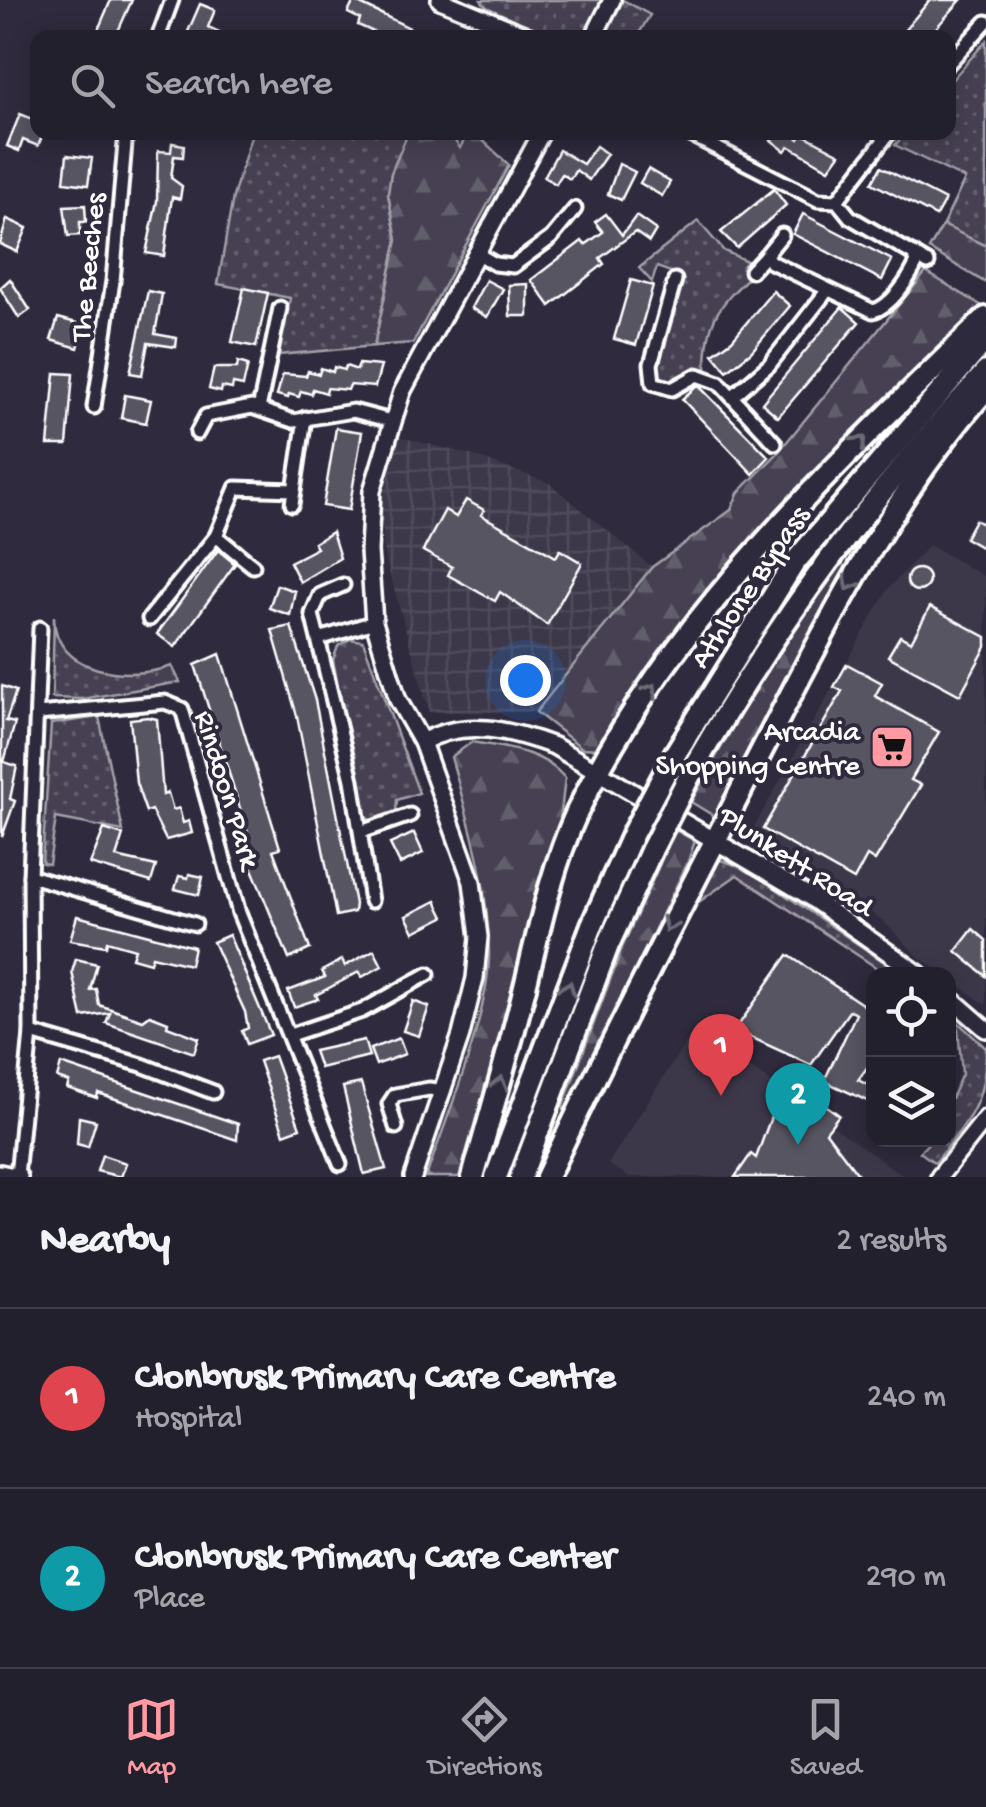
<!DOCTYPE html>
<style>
body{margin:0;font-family:"Gochi Hand",sans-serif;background:#2b2836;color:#f1f3f6}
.controls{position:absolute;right:30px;bottom:30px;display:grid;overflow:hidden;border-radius:20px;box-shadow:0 5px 25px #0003}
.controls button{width:90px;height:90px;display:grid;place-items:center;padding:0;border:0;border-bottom:2px solid #403e4a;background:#23202e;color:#f1f3f6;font:50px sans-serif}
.you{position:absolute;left:525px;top:680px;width:35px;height:35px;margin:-25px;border:8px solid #fff;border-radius:50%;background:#1a73e8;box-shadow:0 0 0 15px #1a73e833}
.badge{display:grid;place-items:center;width:65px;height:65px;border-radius:50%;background:#ff9aa2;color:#fff;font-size:32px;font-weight:700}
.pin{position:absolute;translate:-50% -82px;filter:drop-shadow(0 2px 5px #0008)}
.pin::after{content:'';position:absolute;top:52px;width:35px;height:30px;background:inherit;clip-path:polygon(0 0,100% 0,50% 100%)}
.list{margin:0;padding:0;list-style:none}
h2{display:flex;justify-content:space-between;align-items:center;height:130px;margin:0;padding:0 40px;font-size:42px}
h2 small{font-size:32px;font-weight:400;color:#a3a3aa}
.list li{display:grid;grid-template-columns:65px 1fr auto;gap:30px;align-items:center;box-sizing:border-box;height:180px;padding:0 40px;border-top:2px solid #403e4a}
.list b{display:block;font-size:38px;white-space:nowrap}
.list p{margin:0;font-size:32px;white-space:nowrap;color:#a3a3aa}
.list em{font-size:32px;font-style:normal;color:#a3a3aa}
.icon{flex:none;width:55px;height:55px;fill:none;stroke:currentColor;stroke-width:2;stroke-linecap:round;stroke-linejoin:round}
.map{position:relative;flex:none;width:986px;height:1177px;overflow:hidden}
.search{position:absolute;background:#23202e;box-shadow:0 5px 25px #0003;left:30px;right:30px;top:30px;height:110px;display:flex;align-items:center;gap:25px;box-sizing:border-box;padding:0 35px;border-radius:20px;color:#a3a3aa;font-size:38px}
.sheet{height:490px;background:#23202e}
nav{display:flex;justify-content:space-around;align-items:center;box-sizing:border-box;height:140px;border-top:2px solid #403e4a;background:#23202e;font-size:28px;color:#a3a3aa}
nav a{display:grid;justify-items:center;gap:5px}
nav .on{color:#ff9aa2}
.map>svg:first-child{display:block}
.built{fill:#3c3749}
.industrial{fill:url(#industrial-grid)}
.grass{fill:url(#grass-dots);stroke:#a2a0a8;stroke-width:2.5}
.forest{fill:url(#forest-firs);stroke:#a2a0a8;stroke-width:2.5}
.building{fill:#595564;stroke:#fff;stroke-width:2.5}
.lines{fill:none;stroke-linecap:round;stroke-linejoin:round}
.street-casing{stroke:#fff;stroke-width:19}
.secondary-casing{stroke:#fff;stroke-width:22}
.highway-casing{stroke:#fff;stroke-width:28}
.street{stroke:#2f2a3d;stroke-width:11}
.secondary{stroke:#2f2a3d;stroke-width:15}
.highway{stroke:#2f2a3d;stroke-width:20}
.highway-bridge-casing{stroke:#fff;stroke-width:28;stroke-linecap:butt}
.highway-bridge{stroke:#2f2a3d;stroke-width:20}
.oneway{stroke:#6d6a77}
.labels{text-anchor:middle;stroke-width:8;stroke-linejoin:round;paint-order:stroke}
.street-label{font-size:30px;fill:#fff;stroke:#2f2a3d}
.poi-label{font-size:30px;fill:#fff;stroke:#2f2a3d;text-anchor:end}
</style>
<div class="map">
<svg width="986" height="1177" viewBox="0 0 986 1177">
<defs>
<pattern id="industrial-grid" width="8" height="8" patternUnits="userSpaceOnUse" patternTransform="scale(2.5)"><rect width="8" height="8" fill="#3c3749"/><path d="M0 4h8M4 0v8" fill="none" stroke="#504b5b"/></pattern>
<pattern id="grass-dots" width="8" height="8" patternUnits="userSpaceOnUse" patternTransform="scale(2.5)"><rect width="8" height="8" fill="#464152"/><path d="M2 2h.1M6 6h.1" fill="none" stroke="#625e6c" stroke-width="1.8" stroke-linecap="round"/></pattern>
<pattern id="forest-firs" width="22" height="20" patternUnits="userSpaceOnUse" patternTransform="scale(2.5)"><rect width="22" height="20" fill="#464152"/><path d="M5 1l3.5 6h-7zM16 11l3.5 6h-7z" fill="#625e6c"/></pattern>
</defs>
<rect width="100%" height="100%" fill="#2f2a3d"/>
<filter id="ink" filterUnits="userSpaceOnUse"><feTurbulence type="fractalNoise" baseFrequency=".01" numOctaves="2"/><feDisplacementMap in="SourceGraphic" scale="20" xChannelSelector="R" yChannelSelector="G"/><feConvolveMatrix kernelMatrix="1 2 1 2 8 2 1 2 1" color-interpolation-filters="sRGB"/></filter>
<g filter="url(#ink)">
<g class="built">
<path d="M929,545L986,577V1005L919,957L882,920L751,832L888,589Z"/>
<path d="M695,1028L905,1177H629L608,1164Z"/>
</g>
<path class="industrial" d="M400,437L471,455L549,483L652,567L536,712H429L385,557L380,506Z"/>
<g class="grass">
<path d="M481,0H602C597,10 590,30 580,36C564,45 505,15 486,7Z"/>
<path d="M623,0L650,15L637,37H605Z"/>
<path d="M986,41V246L943,225L965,179L895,145L906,133L948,132L949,83Z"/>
<path d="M252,133H408L391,174L388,194L397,240L374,346L278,355L290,298L218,284L233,197Z"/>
<path d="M698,221L724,251L747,261L742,268L751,275C718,306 706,321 706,369L665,381L658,376L656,363L682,276L657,267L652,282L639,268Z"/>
<path d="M54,616C54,675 130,681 172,666L180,682L82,699L52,698Z"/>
<path d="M350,639L363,641L419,793L397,800L396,813L372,823L363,812L333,660L338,646Z"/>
<path d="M99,717L123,831L56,818L49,864L42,863L51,724Z"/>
<path d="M721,860L747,869L902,974H886L737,875L686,911L711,866Z"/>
<path d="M949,1014L986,1048C986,1104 968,1120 935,1163L920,1152L931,1140H948L949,1103L962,1074L958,1028L949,1020Z"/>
</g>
<g class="forest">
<path d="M408,133H449L460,148L468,133H475L509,165L413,343L374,346L397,240L388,194L391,173Z"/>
<path d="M943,225L986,246V283L929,249Z"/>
<path d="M926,272L982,306L777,511L671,644L598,749L582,748L536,712L652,567L731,510L738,493L776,455Z"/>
<path d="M867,525L872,529L714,816L691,802C743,704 802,615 867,525Z"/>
<path d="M472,742C506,748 541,750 565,778L558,839L459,1177H426C447,1117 489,1015 489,954C489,886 469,822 451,757Z"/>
<path d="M675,830L695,841L687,864L565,1112L563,1106L622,948Z"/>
</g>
<g class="building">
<path d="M111,0H132L115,38L98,30Z"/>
<path d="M930,0H961L927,38H898Z"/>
<path d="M354,1L379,13L430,38H387L358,25L360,19L348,13Z"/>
<path d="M200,4L215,10L208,27L232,38L187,34Z"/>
<path d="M20,114L38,121V132H44L38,146L23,140L19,151L7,146Z"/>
<path d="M777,132H791L799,139L802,134L840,154L829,169L789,146L785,151L771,140Z"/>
<path d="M172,143L184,145L183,157L174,156L171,178L182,186L180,199L172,197L164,256L146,253L157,201L158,151L171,152Z"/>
<path d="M596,146L607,154L589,180L576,170L570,179L562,174L556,184L544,177L559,150L583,164Z"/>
<path d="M67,155L92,158L88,185L64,182Z"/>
<path d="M619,164L635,172L621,200L608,194Z"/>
<path d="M881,167L945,200L936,216L872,183Z"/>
<path d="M648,169L670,182L662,196L640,183Z"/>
<path d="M774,189L786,205L737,248L721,232Z"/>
<path d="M85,205L86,222H80V235L68,236L64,206Z"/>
<path d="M606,214L622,235L636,216L656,230L649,242L635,232L600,258L604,264L550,306L531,280L582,241L585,245L603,232L595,222Z"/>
<path d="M803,214L892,260L882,280L793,234Z"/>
<path d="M7,219L27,228L17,252L0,244Z"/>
<path d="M10,279L30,310L19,318L0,288Z"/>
<path d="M486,280L503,289L487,317L471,308Z"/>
<path d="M631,280L653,286L636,345L614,339Z"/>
<path d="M528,284V316H510L509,285Z"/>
<path d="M244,288L268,293L256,347L232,342Z"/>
<path d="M148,291L162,294L155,334L177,338L176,347L148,343L142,375L130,373Z"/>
<path d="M773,291L790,306L751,352L727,371L713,354L732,340Z"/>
<path d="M842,307L859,322L778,417L762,403Z"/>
<path d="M58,318L84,325L78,348L51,340Z"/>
<path d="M238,362L248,365L243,386L233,384L232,389L222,387L221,392L209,389L214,368H237Z"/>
<path d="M359,364L381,366L375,387L350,385L348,390L327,388L326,393L313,389L311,394L301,391L299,397L289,394L288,398L277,395L283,374L306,376L308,371L319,374L321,368L333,372L334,367L344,370L346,366L357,370Z"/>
<path d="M55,373L73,374L67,445H48Z"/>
<path d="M698,385L769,457L753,474L682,399Z"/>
<path d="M125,395L151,400L146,423L121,418Z"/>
<path d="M336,428L362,432L349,510L323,506Z"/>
<path d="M466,500L484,510L481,515L556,557L560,550L582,563L547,625L500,592L495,601L448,575L452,567L423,551L445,510L456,517Z"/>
<path d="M975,520L986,526V550L965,538Z"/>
<path d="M332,532L340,558L300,582L290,562L317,548L314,543Z"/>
<path d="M218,550L235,564L175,647L157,634Z"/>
<circle cx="918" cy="580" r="11"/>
<path d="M277,585L295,591L290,615L269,608Z"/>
<path d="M930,607L986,637V647L960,695L888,656L900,636L911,642Z"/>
<path d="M291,626L315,700L355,904L354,912L336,916L297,716L272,630Z"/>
<path d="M220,654L280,848L273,850L310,949L289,959L250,864L256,861L251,843L195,665Z"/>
<path d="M847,664L882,683L875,696L939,732L911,780L921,785L875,861L867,856L854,880L763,829L842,691L834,687Z"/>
<path d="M2,686L16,691L6,721L15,723L4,762L17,766L10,799L15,801L2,837Z"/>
<path d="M148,717L157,719L163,795L168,793L173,810L179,808L183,823L189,821L192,833L166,840L151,810L146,812L136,783L130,719Z"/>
<path d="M104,829L123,835L116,857L156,866L151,882L90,864Z"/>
<path d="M414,833L423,853L400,864L390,844Z"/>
<path d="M189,874L203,877L199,895L175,889L179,876L188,878Z"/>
<path d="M436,901L444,917L414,932L406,916Z"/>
<path d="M77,916L194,947L190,965L152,956L150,963L132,958L135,949L107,941L106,946L70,940Z"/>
<path d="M973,929L986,940V976L956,951Z"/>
<path d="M229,935L271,1035L247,1044L242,1031L248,1028L245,1012L213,942Z"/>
<path d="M374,950L382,966L362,977L359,972L316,995L318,999L294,1007L288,991L325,977L322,971L342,960L345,966Z"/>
<path d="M788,955L874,1012V1058L858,1080L874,1088V1104L824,1081L856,1014L850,1010L811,1065L735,1030Z"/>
<path d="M76,959L97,964L90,990L96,989L99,1005L143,1020L150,1015L168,1022L167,1026L199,1038L194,1053L106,1023L110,1013L82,1017L72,972Z"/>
<path d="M413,1001L429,1007L419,1036L403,1031Z"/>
<path d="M399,1038L405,1054L376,1065L370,1049Z"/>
<path d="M364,1040L369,1056L320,1068L314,1051Z"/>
<path d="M274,1056L300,1128L284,1134L259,1061Z"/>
<path d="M61,1064L238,1124L237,1140L98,1093L97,1098L67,1088L69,1082L57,1078Z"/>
<path d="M361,1083L386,1169L364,1174L343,1087Z"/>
<path d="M782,1087L813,1108L817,1099L839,1115L826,1132L860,1177H735L751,1154L756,1158Z"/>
<path d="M79,1117L96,1121L88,1147L77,1144Z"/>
<path d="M102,1155L126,1163L121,1177L97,1171Z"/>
</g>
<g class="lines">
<defs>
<g id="street">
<path d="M158,38L172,0"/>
<path d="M948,64L986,22"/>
<path d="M685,132L818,200L837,201L850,217L928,263"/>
<path d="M837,201L890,132"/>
<path d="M782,235L765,256L771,262L873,311C891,307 909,279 917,262L914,254"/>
<path d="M476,253L495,264L513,266L551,238L575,209"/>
<path d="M751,271L765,256"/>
<path d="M675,280L651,364L653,383L672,389L697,375L719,383L775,443"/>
<path d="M733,396L769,365L827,291"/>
<path d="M94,407L113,281L126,132"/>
<path d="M259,409L280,308"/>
<path d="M197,433L206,416L252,407L293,421L353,411L391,421"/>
<path d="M292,504L305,418"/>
<path d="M216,536L253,566"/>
<path d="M343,585L320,595L312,614L352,780L371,901"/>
<path d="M149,619L216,536L236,488L294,490"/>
<path d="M319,639L374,622"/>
<path d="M38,714L165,702L182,709L239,913L340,1164"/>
<path d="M361,832L410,815"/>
<path d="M30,876L195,924"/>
<path d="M31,1033L142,1065L213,1092"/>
<path d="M290,1035L362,1011L428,974"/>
<path d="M396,1127L389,1104L395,1095L429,1089L444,1091"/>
<path d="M17,1176L31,1033L30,876L40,628"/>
</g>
<g id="secondary">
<path d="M440,0L533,38"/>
<path d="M593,38L612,0"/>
<path d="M422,742C465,718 510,730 554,746L804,893L919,974"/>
<path d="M948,996L986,1029"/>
<path d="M0,1173L19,1177"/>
<path d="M413,1177L461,1035L475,978L479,937L472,882L422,742L398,700L374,622L369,551L372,491L402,392L542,132"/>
<path d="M939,1177L986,1118"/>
</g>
<g id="highway">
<path d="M675,754L794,563L986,339"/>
<path d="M695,765C783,615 867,500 986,372"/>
<path d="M473,1177C491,1114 509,1050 525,987C539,929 552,867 577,812C669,618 835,466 986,318"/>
<path d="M496,1177L592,925L633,833"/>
<path d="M521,1177L608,945L652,849"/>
<path d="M547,1177C611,1041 680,910 748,777C818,643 885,503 986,389"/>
</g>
</defs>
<use href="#street" class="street-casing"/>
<use href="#secondary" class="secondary-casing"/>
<use href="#highway" class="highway-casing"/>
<use href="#street" class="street"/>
<use href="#secondary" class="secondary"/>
<use href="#highway" class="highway"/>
<defs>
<g id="highway-bridge">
<path d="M633,833L675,754"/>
<path d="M652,849L695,765"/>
</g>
</defs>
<use href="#highway-bridge" class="highway-bridge-casing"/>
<use href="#highway-bridge" class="highway-bridge"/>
</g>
<defs><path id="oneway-chevron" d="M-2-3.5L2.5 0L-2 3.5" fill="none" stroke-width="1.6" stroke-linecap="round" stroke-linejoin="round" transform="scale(2.5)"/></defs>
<g class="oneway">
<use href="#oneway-chevron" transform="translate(860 442) rotate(-45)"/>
<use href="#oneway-chevron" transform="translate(850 584) rotate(120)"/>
<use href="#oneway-chevron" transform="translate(651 690) rotate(-56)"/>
<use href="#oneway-chevron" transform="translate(669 925) rotate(117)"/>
<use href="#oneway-chevron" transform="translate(568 988) rotate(-69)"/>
<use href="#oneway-chevron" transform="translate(500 1083) rotate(-75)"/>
</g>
</g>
<defs>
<symbol id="supermarket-square" viewBox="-11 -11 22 22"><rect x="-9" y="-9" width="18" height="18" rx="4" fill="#ff9aa2" stroke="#2f2a3d"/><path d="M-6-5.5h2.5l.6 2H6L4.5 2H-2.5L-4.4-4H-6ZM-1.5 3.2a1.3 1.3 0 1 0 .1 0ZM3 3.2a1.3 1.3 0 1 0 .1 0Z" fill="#111"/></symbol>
</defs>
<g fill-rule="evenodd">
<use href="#supermarket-square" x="867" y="722" width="50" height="50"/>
</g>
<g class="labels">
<g class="street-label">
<text transform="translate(86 267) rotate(-84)" y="10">The Beeches</text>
<text transform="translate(748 586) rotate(-56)" y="10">Athlone Bypass</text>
<text transform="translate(229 789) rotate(73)" y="10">Rindoon Park</text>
<text transform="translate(797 860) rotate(33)" y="10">Plunkett Road</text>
</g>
<g class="poi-label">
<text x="860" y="740">Arcadia<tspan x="860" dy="34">Shopping Centre</tspan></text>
</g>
</g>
</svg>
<div class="controls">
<button><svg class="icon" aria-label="locate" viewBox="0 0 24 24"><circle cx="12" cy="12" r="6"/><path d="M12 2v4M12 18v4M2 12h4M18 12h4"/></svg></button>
<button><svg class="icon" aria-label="layers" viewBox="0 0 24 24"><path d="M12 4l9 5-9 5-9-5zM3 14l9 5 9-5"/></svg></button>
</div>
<div class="you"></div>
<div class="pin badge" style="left:721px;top:1096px;background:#e0444e">1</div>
<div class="pin badge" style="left:798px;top:1145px;background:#0f9aa8">2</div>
<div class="search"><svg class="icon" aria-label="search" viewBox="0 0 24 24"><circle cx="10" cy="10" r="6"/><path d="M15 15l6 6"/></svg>Search here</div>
</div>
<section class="sheet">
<h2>Nearby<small>2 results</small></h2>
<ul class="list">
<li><span class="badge" style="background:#e0444e">1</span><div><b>Clonbrusk Primary Care Centre</b><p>Hospital</p></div><em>240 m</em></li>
<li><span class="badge" style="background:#0f9aa8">2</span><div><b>Clonbrusk Primary Care Center</b><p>Place</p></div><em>290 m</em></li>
</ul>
</section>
<nav>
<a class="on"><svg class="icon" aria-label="map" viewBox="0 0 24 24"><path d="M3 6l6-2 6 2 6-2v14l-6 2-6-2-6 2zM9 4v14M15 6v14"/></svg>Map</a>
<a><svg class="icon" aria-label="directions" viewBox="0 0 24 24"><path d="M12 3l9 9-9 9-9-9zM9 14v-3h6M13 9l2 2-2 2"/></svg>Directions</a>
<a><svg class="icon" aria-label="saved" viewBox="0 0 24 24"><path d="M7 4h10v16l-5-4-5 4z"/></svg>Saved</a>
</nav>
